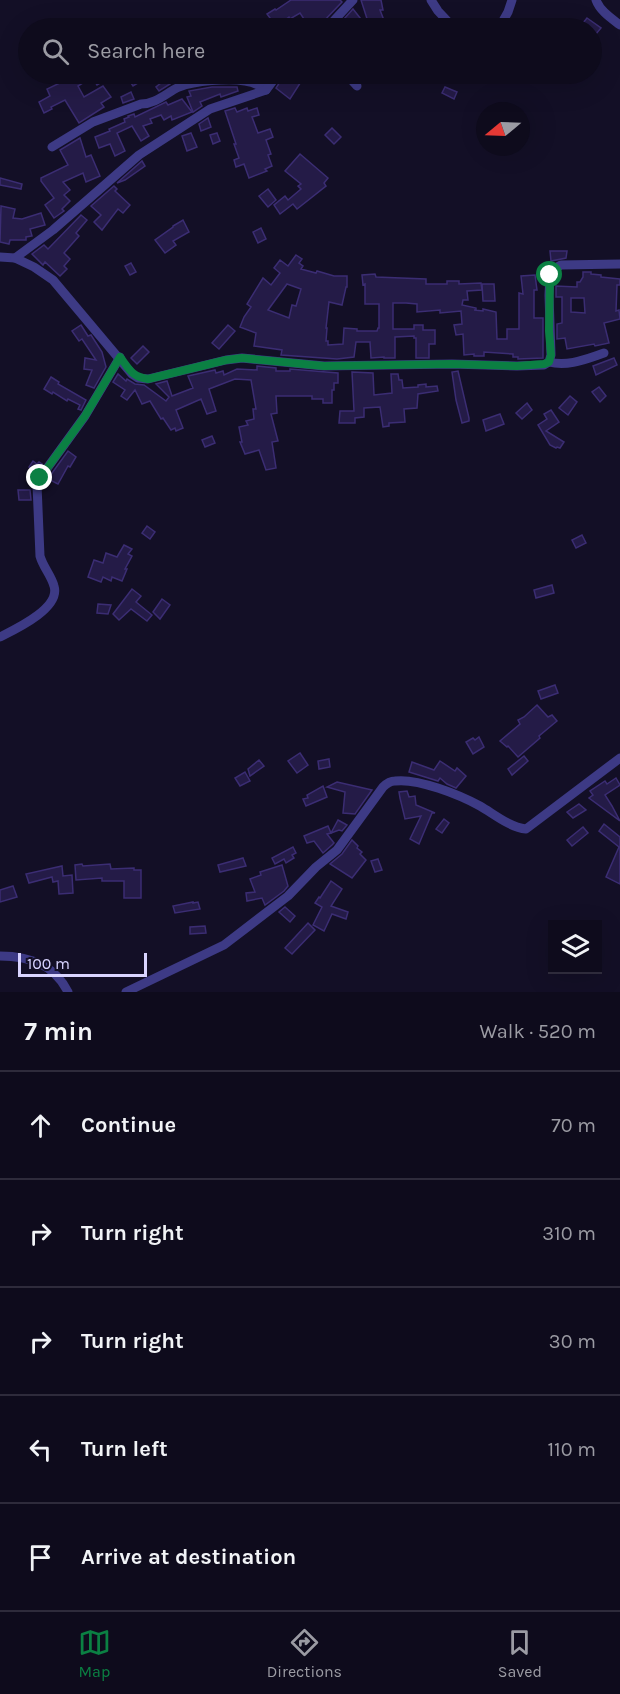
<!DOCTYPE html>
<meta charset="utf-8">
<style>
body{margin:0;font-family:Karla,sans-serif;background:#1c1929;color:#f1f3f6}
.controls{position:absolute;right:18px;bottom:18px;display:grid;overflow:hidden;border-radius:0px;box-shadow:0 6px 24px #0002}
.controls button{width:54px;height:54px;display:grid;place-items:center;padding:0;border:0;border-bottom:2px solid #2e2b3b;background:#0e0b1c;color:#f1f3f6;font:30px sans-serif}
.compass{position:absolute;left:476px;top:102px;width:54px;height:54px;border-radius:50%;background:#0e0b1c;box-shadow:0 6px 24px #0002;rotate:251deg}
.scale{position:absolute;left:18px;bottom:15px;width:129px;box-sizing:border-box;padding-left:6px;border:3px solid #d9d4ff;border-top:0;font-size:16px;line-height:21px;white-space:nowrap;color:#d9d4ff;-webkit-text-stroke:4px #130f26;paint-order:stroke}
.stop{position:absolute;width:18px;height:18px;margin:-14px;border:4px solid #0b8043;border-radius:50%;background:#fff}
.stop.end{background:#0b8043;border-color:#fff;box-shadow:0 2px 6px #0008}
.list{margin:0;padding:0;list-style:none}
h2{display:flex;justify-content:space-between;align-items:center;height:78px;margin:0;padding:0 24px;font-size:26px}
h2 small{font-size:20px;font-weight:400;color:#9b9ba3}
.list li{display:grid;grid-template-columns:39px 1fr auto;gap:18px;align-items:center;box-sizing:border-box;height:108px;padding:0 24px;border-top:2px solid #2e2b3b}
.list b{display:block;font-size:22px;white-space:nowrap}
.list em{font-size:20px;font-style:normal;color:#9b9ba3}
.icon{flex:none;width:33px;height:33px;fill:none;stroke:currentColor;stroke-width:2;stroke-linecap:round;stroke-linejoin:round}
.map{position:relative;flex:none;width:620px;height:992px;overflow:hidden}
.search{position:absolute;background:#0e0b1c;box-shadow:0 6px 24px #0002;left:18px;right:18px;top:18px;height:66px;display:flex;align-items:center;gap:15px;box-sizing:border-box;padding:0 21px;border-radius:33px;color:#9b9ba3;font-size:22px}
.sheet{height:618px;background:#0e0b1c}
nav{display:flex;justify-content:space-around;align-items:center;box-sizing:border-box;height:84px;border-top:2px solid #2e2b3b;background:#0e0b1c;font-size:16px;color:#9b9ba3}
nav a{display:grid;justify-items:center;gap:3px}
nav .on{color:#0b8043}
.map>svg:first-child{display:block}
.building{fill:#241b47;stroke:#3b2d73;stroke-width:1.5;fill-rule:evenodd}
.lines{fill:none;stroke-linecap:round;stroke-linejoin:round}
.minor{stroke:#3d3a85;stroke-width:9}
.route{stroke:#0b8043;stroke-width:8}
</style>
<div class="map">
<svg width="620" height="992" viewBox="0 0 620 992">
<rect width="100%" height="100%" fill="#130f26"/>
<g class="building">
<path d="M291,0H340L342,2L322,23L320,28H310L300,13L290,19L289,17L276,26L267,14L275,9L276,10Z"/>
<path d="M361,0H381L383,10H380L387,28H370Z"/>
<path d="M353,9L368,28H336Z"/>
<path d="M587,18L601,28L591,40V28H579Z"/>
<path d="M69,74H115L97,85L92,77L78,86L84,97L103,86L111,97L101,103L104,107L79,123L65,100L51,107L52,109L44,113L39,102L50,96L47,89L62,82L60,79Z"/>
<path d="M125,74H136L141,81L133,86Z"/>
<path d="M178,74H205L180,79Z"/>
<path d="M285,74H297L304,77L290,99L276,88Z"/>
<path d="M166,79L170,84L159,91L156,87Z"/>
<path d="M212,87H237L238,91L221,97L220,94L200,102L202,106L193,112L187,97L191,96L189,91Z"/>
<path d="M445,87L457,92L454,99L442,93Z"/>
<path d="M131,92L134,99L123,103L121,97Z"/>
<path d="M182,99L192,112L172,120L171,116L164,120L161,115L150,119L152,123L143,126L149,136L141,141L132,126L117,133L125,151L115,156L110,144L99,148L95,137L110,131L109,129L125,122L124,119L129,117L128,116L134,114L135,117L166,102L168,105Z"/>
<path d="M235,108L237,112L247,108L248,111L257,108L259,115L252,117L258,133L270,129L273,137L266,140L271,154L268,155L272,166L265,169L267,171L249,178L244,164L236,167L234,160L239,158L234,144H236L225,111Z"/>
<path d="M208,118L211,127L201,131L199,124Z"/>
<path d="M332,128L341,137L334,144L325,135Z"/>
<path d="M191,133L197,147L187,151L182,136Z"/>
<path d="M217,133L220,141L213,144L210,135Z"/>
<path d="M80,138L86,157L91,155L100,176L86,182L83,173L63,182L70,190L64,195L70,201L62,209L64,211L54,218L45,205L54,198L41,181V178L68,165L60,150Z"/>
<path d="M300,154L328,178L324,183L326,186L297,209L293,204L280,214L274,205L285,196L288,200L301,189L298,186L301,184L285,171Z"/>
<path d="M142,161L145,166L125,180L117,183Z"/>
<path d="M0,178L22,184L21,189L0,185Z"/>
<path d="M114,186L117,189L115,191L130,205L123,213L118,209L102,230L94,222L101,215L91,206Z"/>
<path d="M268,189L276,200L268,207L259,196Z"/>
<path d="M1,206L15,209L13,218L22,219L41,213L45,225L30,229L32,236L26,237V240H10L9,244L0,242Z"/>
<path d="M81,215L87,220L76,233L79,236L64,253L70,259L64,266L67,269L60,276L45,262L43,265L32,254L44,245L48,249Z"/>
<path d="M183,220L189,232L173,241L176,245L165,253L155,240L173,227V226Z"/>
<path d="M261,228L266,239L258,243L253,232Z"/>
<path d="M550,251H567L566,258L551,261Z"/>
<path d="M296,255L302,259L299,263L303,266L301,269L316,273L317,271L334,276H347V287H346L342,305L329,302L326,328H327L326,341H328V345L343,344L344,328L357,329V331H377L378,328H379V304H365V284L363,285L362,275L375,274L376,277L426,279V284H447V281H459V284L481,283L482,290L467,291L468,300H463L462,305L476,308V310H474L483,311V309L496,312L497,339H507V329H519V293L523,294L521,276L535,275L537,290H534V318H543V358L518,359V357H513V354L484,352V356H474V354L464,355L463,334L456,335L454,325L462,324L461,311L440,313V310L417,312V304L406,303H393V329H414V325H423V330H435V344H429V358H416V338H414V336L395,337V358H384V357L371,358L370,342H356L354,357L337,359L281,355L282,350L254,346L256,333L240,327L244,317L251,307L247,304L263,278L271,285L280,273L274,268L280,260L288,266ZM287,284L301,289L296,306L292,305L289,318L268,310Z"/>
<path d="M131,263L136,272L130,275L125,266Z"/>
<path d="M583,272H591V274L601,275V277L620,279V285H617L616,311L619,310L620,319L604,323L609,343L595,346L594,344L567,349L565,338L557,339V324L562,323V297H556V286L577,287V282H580L583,277ZM571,298H584L585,313L571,312Z"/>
<path d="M482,284H494L495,301H483Z"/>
<path d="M81,325L88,336L91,335L102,352L106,367L94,388L86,385L92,370L84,369L85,358L96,360L82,339L79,341L72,331Z"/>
<path d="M228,325L235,331L219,349L212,343Z"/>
<path d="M143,346L149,352L137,364L131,358Z"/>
<path d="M614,358L617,365L596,375L593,366Z"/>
<path d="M257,366L276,368V371H290V369L338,373V383H334V390H332V403H323V399H312V396H276L277,413L271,414L278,441L272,442L276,468L266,470L259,450L245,454L240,442H242L239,427L248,425L246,421L254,419L253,409H256L251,380L235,379L209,389L216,411L207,414L201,399L176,410L183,428L176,431L175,428L171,430L163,418L161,419L150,401L142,404L135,390L127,400L121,396L125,390L113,382L118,374L126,381L127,379L135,384L144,385L166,401L169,397L156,384L167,381L172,396L193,388L188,376L215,370L216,373L223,371L224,375L237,369L257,370Z"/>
<path d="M458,371L469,418V421L462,423L456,400L452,372Z"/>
<path d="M352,372L373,373L374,395L392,393L391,374H398L399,380H402L403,388L418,387V385L426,384V387L437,386L438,391L418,394L417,408L404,409L405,422L389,423V426L383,427L380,407L364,408V417L355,418V423H339L340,411H354Z"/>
<path d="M51,377L59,382L58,384L86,400L81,410L78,409L80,405L68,399L67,401L53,392L52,394L44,389Z"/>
<path d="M599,387L606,396L600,402L592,392Z"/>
<path d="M570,396L577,402L568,415L559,408Z"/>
<path d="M527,403L532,410L522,419L516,413Z"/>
<path d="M551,410L559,422L546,431L564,442L560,448L557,447L556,448L550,445L538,425L547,419L544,414Z"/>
<path d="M500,414L504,424L486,431L483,420Z"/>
<path d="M212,436L215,443L205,447L202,440Z"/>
<path d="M68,451L76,457L70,467L68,466L58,484L50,480L49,482L47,480Z"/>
<path d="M33,461L37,464L39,462L42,464L36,472L29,467Z"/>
<path d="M18,490H30L31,500H19Z"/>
<path d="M147,526L155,532L150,539L142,533Z"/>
<path d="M582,535L586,543L576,548L572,540Z"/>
<path d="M124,545L132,549L128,554L132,556L125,569H127L122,581L112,577L111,581L103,577L101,582L88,577L94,560L103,563L106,553L117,557Z"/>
<path d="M552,585L554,593L536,598L534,590Z"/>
<path d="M132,589L141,596L136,602L152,615L147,621L131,609L119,620L113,614Z"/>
<path d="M162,599L170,605L160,619L153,612Z"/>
<path d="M98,604L111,605L108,614L97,613Z"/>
<path d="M555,685L558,693L541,699L538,691Z"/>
<path d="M537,705L548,717L552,715L557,721L539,736L540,738L518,757L508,746L507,747L500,741L520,724L518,720L524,717Z"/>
<path d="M479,737L484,747L473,754L466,742L473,738L475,740Z"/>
<path d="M300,753L308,765L297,773L288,761Z"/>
<path d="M524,756L528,761L512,775L508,769Z"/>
<path d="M329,759L330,767L319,769L318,761Z"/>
<path d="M259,760L264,766L250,776L248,769Z"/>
<path d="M440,761L455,771L457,768L466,776L456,788L447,784L440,778L438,781L409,772L412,762L434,770Z"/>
<path d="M245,772L250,781L240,786L235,778Z"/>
<path d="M616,778L620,785L605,795L612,806L620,821L589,798L593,795L590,791L605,781L607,784Z"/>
<path d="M337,782L372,790L355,814L343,813L345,792L327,787Z"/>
<path d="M323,786L327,797L306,806L303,799L308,798L307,795Z"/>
<path d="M407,791L409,797L415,796L416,805L435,813H432L419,844L410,839L421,816L405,819L400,798L399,792Z"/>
<path d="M579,804L586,810L573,818L567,812Z"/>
<path d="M444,819L449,823L442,833L436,829Z"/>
<path d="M338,820L347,825L342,831L339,830L331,833Z"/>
<path d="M604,824L620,837V884L606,877L619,847L599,831Z"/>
<path d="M328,826L331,833L327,834L334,843L332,845L323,853L314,841L307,843L304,836Z"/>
<path d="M583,827L588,833L572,846L567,840Z"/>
<path d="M352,840L358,846L357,848L362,852L360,854L366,860L352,878L330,864L342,854Z"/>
<path d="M293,847L296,853L292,855L294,858L286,863L284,859L275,864L272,858Z"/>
<path d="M243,858L246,866L220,872L218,865Z"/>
<path d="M378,859L382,870L375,872L371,861Z"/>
<path d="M82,864L83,866L110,864L111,869L134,868V870H141V898H124V881H102V878L76,880L75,865Z"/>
<path d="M282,865L288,886L284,891L265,905L262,898L247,901L246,893L255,892L250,879L261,875L260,872Z"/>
<path d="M62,866L63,876L72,875L73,893L59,894L58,881L53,882L52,877L29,883L26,874Z"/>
<path d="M331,881L342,889L331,906L348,912L346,919L332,914L324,931L313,925L322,907L315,903L319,897L320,898Z"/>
<path d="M13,886L17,897L0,902V890Z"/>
<path d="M193,902V903L198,902L200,909L175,913L173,906Z"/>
<path d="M285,907L295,916L290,922L279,912Z"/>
<path d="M308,923L315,930L292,954L285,948Z"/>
<path d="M205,926L206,933L190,934V927Z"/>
</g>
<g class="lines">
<g class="minor">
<path d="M431,0L438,11L454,28"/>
<path d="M596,0C600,11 611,18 620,25"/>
<path d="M327,28L353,0"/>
<path d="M499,28L508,12L512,0"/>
<path d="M346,74L357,86"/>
<path d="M52,147L93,122L141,104C156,104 166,93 179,87C195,81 228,78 245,81C252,82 261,86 266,90"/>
<path d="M0,257L15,258L34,267L53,280L132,374L138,378L148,379L226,360L242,358L324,366L452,364L517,366L544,365L549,362L551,355L549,295L550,275L552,270L561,265L620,264"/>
<path d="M15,258L53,230L139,155L210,109L266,90L278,74"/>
<path d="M549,362C568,367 586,359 604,353"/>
<path d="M0,637C16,629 61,608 54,586C51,575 43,567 40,556L37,485L40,478L85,416L120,357"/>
<path d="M0,956C29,956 54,964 68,992"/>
<path d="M126,992L224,945L288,896L316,867L337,850L383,787C386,784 390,781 395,781C418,778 460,795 480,806C494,814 509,827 526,829L620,758"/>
</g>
</g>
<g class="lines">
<path class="route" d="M40,478L85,416L120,357C129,369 132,377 148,379L226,360L242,358L324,366L452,364L517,366L544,364L549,362L551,355L549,331L550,275"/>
</g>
</svg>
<div class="controls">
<button><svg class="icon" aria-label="layers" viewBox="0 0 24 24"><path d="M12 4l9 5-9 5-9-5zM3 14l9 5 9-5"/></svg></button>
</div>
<svg class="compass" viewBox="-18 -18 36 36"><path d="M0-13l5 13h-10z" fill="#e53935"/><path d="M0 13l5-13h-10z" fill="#9b9ba3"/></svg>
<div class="scale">100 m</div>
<div class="stop" style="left:550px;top:275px"></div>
<div class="stop end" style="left:40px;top:478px"></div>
<div class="search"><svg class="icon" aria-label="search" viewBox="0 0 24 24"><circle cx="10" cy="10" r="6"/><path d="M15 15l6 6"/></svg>Search here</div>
</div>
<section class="sheet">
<h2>7 min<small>Walk · 520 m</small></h2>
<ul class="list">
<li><svg class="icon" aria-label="ahead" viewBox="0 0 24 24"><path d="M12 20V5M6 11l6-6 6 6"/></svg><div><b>Continue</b></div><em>70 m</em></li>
<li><svg class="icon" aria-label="right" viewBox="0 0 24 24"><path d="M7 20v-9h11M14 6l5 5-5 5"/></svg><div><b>Turn right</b></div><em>310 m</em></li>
<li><svg class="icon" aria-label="right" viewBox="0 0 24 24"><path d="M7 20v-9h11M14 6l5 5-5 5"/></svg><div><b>Turn right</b></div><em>30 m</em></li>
<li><svg class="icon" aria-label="left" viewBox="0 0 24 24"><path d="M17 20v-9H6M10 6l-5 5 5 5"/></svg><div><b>Turn left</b></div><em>110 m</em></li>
<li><svg class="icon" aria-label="arrive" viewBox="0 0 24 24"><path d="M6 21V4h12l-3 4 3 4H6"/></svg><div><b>Arrive at destination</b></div></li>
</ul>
</section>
<nav>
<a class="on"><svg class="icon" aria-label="map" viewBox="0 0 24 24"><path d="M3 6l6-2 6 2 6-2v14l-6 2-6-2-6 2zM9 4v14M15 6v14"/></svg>Map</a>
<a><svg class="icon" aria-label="directions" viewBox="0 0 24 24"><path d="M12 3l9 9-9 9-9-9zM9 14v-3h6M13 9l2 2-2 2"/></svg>Directions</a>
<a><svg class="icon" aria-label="saved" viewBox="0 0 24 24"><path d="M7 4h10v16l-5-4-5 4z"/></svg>Saved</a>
</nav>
